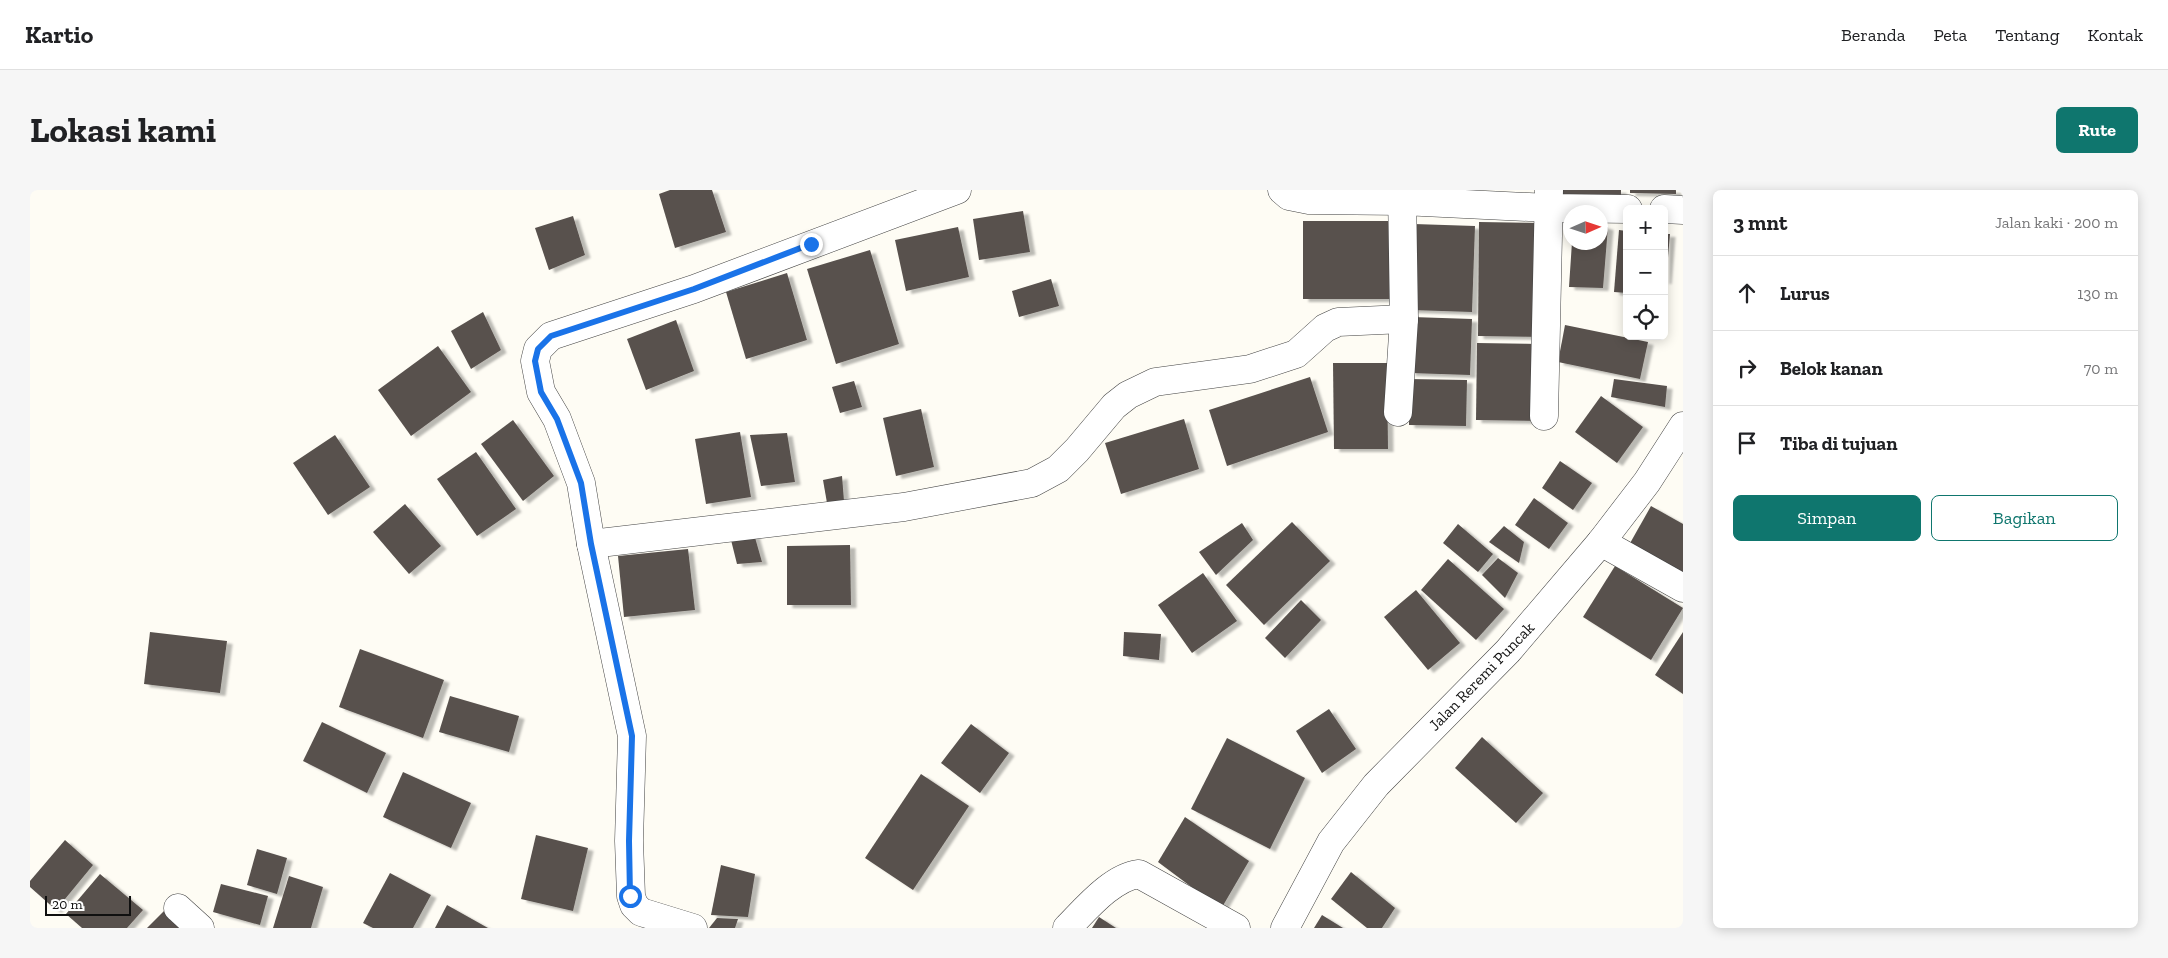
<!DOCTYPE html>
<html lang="id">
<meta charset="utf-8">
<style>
body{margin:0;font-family:"Zilla Slab",serif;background:#f6f6f6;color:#202124}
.controls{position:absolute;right:15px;top:15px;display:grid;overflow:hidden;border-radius:8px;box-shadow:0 2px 12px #0003}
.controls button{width:45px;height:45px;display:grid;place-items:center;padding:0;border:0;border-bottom:1px solid #e0e0e0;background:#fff;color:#202124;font:25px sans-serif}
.compass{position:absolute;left:1533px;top:15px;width:45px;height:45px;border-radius:50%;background:#fff;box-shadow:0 2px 12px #0003;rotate:87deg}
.scale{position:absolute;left:15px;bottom:12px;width:86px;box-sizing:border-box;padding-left:5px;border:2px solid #101010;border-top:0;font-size:14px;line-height:18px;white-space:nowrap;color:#101010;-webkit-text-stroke:4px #fff;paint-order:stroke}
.stop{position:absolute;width:15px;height:15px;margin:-11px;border:4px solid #1a73e8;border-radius:50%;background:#fff}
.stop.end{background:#1a73e8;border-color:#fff;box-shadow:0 1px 5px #0008}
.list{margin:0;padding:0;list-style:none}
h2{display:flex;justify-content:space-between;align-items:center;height:65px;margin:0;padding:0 20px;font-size:21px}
h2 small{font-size:16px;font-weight:400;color:#757577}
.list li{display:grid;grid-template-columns:32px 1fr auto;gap:15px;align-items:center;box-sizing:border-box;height:75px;padding:0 20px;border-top:1px solid #e0e0e0}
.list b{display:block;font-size:19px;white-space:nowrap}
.list em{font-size:16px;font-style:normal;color:#757577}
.actions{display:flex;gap:10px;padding:15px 20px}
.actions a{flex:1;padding:11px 0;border:1px solid #0f766e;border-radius:8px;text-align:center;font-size:18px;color:#0f766e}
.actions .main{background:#0f766e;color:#fff}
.icon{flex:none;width:28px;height:28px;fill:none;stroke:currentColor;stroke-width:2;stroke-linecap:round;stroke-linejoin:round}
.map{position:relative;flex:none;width:1653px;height:738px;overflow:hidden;border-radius:8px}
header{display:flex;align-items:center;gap:30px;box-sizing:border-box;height:70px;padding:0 25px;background:#fff;border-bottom:1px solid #e0e0e0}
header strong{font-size:24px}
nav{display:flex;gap:28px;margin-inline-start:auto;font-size:18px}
.intro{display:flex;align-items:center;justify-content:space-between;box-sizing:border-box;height:120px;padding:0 30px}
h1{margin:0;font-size:35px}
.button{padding:12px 22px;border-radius:8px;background:#0f766e;color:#fff;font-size:18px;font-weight:700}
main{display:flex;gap:30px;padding:0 30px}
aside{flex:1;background:#fff;border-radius:8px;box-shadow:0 2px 12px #0003}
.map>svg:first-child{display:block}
.building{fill:#58514d;filter:url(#shadow)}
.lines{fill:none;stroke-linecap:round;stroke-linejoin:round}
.minor-casing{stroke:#434343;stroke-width:29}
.minor{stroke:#fff;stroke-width:28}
.route{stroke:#1a73e8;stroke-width:6}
.labels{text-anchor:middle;stroke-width:5;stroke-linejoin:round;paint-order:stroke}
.street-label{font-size:16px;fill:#101010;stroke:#fff}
</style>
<header>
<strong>Kartio</strong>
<nav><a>Beranda</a><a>Peta</a><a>Tentang</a><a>Kontak</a></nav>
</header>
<div class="intro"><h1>Lokasi kami</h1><a class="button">Rute</a></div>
<main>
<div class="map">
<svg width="1653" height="738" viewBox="0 0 1653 738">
<defs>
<filter id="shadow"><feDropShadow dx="5.5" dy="3" stdDeviation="1" flood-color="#0004"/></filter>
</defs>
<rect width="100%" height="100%" fill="#fefcf4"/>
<g class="building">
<path d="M640,0H682L696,42L645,58L629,4Z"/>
<path d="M1533,0H1591V6L1533,4Z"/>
<path d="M1600,0H1646V4L1600,3Z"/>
<path d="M993,21L1000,62L949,70L943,29Z"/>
<path d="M543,26L555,65L519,80L505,38Z"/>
<path d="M1273,31H1360L1361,109H1273Z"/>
<path d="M1449,32L1512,33L1511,147L1448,146Z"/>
<path d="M1384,34L1445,36L1442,122L1381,120Z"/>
<path d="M1570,35L1578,37L1573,98L1539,97L1542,52H1570Z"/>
<path d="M928,37L939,87L876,101L865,50Z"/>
<path d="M1589,40L1597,41V103L1584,102Z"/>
<path d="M1634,44H1640L1636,91H1634Z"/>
<path d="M840,60L869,154L806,174L777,79Z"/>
<path d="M757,83L777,150L716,169L696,102Z"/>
<path d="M1021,89L1029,116L989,127L982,101Z"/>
<path d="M453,122L471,160L441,179L421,141Z"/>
<path d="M1382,127L1442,129L1440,185L1380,183Z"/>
<path d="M646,130L664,181L616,200L597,149Z"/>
<path d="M1535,135L1618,152L1610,189L1528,172Z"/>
<path d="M1447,153L1508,154L1507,231L1446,230Z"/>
<path d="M408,156L441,202L381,246L348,200Z"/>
<path d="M1303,173H1357L1358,259H1304Z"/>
<path d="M1280,187L1298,242L1197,276L1179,220Z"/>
<path d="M1379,189L1437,190L1436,236L1379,235Z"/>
<path d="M1584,189L1637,196L1635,217L1581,207Z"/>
<path d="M824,191L832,217L810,223L802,197Z"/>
<path d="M1571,206L1613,237L1587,273L1545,242Z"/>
<path d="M891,219L904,277L866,286L853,228Z"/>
<path d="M1154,229L1169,279L1091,304L1075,253Z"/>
<path d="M483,230L524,286L493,311L451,254Z"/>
<path d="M710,242L721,307L676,314L665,249Z"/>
<path d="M757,243L765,292L731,296L720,245Z"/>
<path d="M305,245L340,297L298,325L263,273Z"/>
<path d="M446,262L486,319L447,346L407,289Z"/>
<path d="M1530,271L1562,293L1543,320L1512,298Z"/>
<path d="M812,286L814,311L797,313L793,290Z"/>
<path d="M1504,308L1538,333L1519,359L1485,335Z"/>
<path d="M375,314L411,356L379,384L343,342Z"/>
<path d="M1621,316L1653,334V387L1599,355Z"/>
<path d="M1262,332L1300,371L1234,435L1196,395Z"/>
<path d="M1212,333L1223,350L1186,385L1169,362Z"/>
<path d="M1428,334L1463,364L1448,382L1413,353Z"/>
<path d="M1474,336L1494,352L1489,373L1459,352Z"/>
<path d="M724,344L732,372L707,374L701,350Z"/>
<path d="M820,355L821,415H757V356Z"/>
<path d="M658,359L665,420L594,427L588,366Z"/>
<path d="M1468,368L1488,383L1475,408L1452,385Z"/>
<path d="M1418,369L1474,419L1446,450L1391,400Z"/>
<path d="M1585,376L1653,418L1621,470L1553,427Z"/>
<path d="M1173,383L1207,431L1162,463L1128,415Z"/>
<path d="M1386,400L1430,453L1398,480L1354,427Z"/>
<path d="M1271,410L1291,430L1255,468L1235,448Z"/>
<path d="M120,442L197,451L190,503L114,494Z"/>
<path d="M1094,442L1131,444L1129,470L1093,466Z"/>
<path d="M1653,442V504L1625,485Z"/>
<path d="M330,459L414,490L393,548L309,517Z"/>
<path d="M420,506L489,526L479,562L409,542Z"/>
<path d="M1299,519L1326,559L1292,583L1266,541Z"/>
<path d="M292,532L356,563L337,603L273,571Z"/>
<path d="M941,534L979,563L950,603L911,573Z"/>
<path d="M1452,547L1513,603L1486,633L1425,578Z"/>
<path d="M1197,548L1275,588L1240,659L1161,619Z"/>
<path d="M373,582L441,613L421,658L353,627Z"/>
<path d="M891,584L939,616L883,700L835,668Z"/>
<path d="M1155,627L1219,671L1191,719L1128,672Z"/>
<path d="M506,645L558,658L543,721L491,709Z"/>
<path d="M35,650L63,675L26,720L0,697V691Z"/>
<path d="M227,659L257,668L247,704L217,695Z"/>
<path d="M691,675L725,684L718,727L681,725Z"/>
<path d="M1321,682L1365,718L1352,738H1337L1301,709Z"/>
<path d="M360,683L401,705L383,738H343L333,733Z"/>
<path d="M70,684L113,720L97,738H52L36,724Z"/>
<path d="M259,686L293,697L281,738H243Z"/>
<path d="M191,694L238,706L230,735L183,722Z"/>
<path d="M417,715L458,738H405Z"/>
<path d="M138,717L160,738H117Z"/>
<path d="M1292,725L1313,738H1284Z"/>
<path d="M1069,727L1086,738H1062Z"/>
<path d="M687,728L708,729L705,738H679Z"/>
</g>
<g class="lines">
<defs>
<g id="minor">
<path d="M1252,0L1259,6L1279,10L1372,11L1519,18L1598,19"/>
<path d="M1634,19L1653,20"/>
<path d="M1368,222L1374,129L1372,0"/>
<path d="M1514,226L1519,0"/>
<path d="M1571,352L1653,398"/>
<path d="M561,354L874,317L1002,293L1028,279L1047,260L1084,216L1098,205L1125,192L1220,179L1266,164L1295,138L1308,132L1374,129"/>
<path d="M148,718L170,738"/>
<path d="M663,738L611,722L604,715L601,706L599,651L602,546L561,354L551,293L527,229L511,202L505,171L508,159L521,146L664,99L927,0"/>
<path d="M1037,738C1055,720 1082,687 1109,684L1206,738"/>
<path d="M1255,738L1301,652L1346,595L1478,461L1571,352L1617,292L1653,236"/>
</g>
</defs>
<use href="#minor" class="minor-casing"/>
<use href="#minor" class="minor"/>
</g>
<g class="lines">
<path class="route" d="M600,706L599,651L602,546L561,354L551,293L527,229L511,202L505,171L508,159L521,146L664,99L781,54"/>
</g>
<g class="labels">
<g class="street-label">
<text transform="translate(1451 486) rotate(-46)" y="6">Jalan Reremi Puncak</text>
</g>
</g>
</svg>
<div class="controls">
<button>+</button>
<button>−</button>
<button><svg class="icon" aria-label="locate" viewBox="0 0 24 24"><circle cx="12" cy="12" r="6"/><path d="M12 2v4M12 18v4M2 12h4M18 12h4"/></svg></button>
</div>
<svg class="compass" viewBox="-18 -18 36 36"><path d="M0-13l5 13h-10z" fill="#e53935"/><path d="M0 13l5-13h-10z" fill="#757577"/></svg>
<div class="scale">20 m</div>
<div class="stop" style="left:600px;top:706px"></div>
<div class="stop end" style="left:781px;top:54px"></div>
</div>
<aside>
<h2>3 mnt<small>Jalan kaki · 200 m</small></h2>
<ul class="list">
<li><svg class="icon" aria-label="ahead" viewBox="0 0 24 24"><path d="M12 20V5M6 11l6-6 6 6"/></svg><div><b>Lurus</b></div><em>130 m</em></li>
<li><svg class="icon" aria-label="right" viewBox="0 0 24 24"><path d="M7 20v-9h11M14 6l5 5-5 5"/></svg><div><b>Belok kanan</b></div><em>70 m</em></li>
<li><svg class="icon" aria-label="arrive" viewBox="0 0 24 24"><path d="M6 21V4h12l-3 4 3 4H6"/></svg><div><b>Tiba di tujuan</b></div></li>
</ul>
<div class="actions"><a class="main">Simpan</a><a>Bagikan</a></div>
</aside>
</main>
